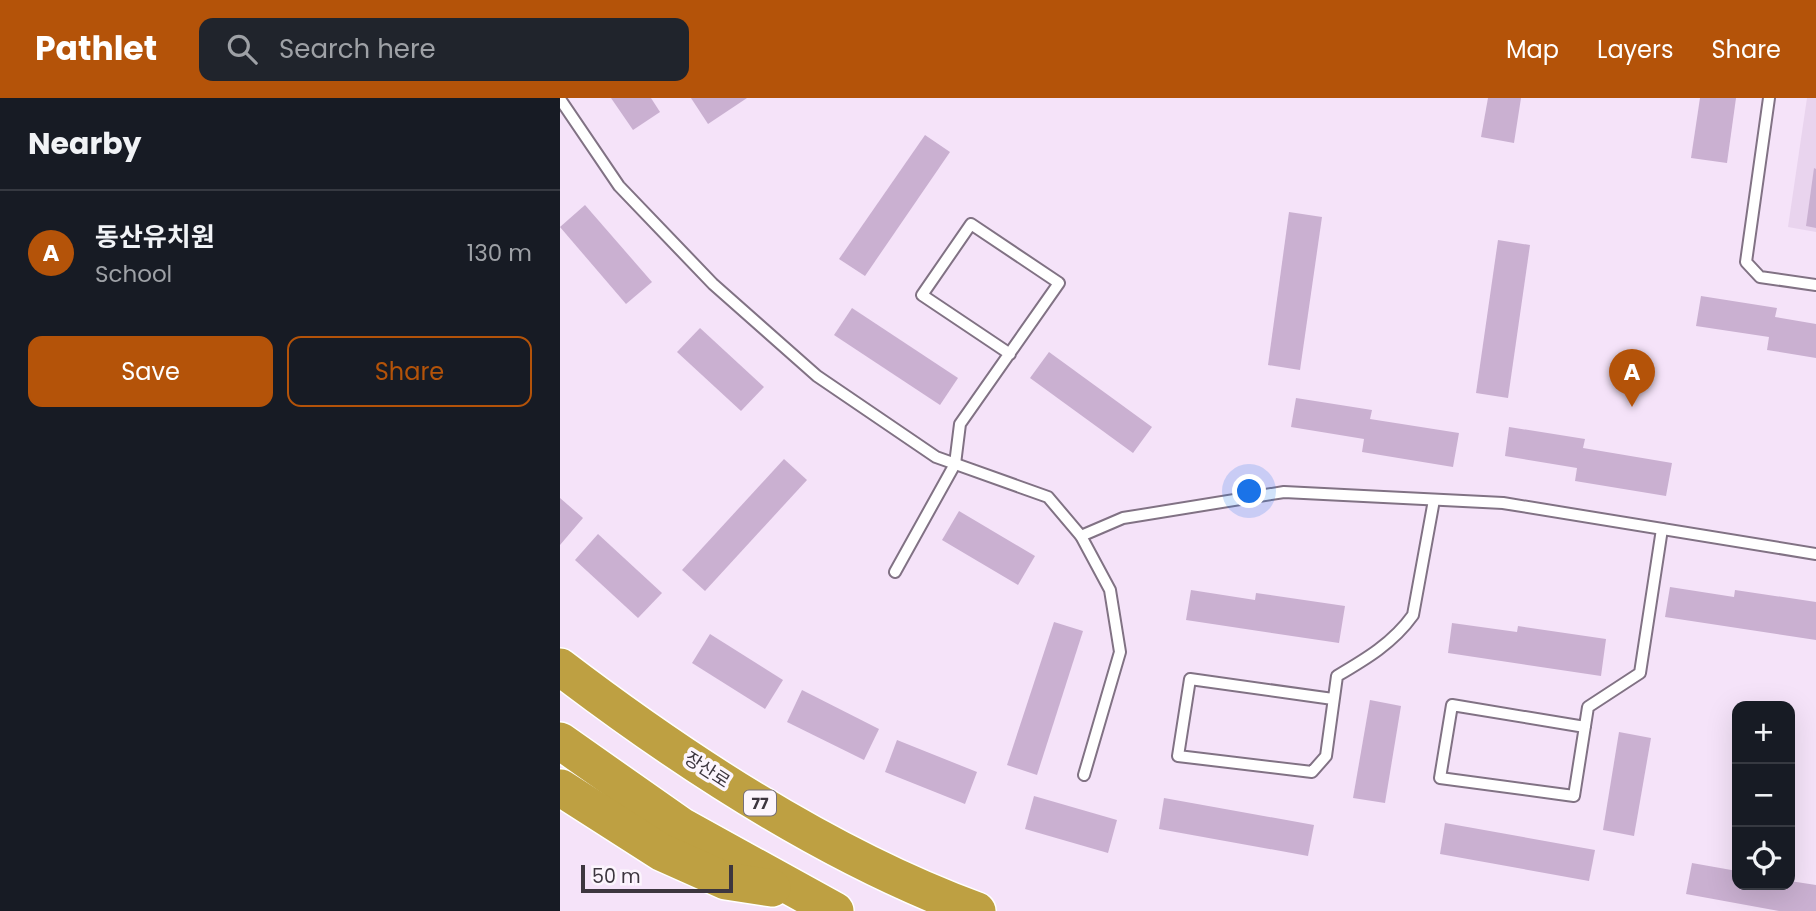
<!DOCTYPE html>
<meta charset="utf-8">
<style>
body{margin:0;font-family:Poppins,"Noto Sans KR",sans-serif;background:#20242c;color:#f1f3f6}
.controls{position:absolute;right:21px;bottom:21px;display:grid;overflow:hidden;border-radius:14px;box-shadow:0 7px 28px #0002}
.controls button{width:63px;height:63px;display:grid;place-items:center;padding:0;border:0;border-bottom:2px solid #363941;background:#171b24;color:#f1f3f6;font:35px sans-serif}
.scale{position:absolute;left:21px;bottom:18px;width:152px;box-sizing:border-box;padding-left:7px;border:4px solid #3d363f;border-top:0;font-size:19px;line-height:24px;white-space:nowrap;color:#3d363f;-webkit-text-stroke:5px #fcf5fd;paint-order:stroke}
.you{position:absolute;left:690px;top:394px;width:24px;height:24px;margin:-18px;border:5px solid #fff;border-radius:50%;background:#1a73e8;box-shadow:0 0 0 10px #1a73e833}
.badge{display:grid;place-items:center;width:46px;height:46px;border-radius:50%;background:#b45309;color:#fff;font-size:23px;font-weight:700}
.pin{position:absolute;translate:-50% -58px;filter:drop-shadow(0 2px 4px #0008)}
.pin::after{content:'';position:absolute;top:37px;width:24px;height:21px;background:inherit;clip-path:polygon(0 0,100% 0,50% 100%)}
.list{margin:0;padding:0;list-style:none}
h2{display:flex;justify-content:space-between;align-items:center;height:91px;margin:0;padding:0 28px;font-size:30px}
h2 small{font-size:23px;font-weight:400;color:#9ea1a6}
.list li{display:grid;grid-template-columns:46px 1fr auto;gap:21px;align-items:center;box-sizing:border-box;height:126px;padding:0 28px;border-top:2px solid #363941}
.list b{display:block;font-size:26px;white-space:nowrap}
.list p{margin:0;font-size:23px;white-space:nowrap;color:#9ea1a6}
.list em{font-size:23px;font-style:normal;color:#9ea1a6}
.actions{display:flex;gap:14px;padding:21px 28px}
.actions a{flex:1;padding:16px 0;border:2px solid #b45309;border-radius:14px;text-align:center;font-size:24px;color:#b45309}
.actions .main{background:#b45309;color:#fff}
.icon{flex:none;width:38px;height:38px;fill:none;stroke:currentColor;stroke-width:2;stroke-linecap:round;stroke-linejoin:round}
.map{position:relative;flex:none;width:1256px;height:813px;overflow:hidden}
header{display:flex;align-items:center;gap:42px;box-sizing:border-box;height:98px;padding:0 35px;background:#b45309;color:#fff}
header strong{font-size:33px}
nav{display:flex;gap:38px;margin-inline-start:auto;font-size:24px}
.search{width:490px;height:63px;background:#20242c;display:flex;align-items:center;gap:18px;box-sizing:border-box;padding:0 24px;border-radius:14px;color:#9ea1a6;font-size:26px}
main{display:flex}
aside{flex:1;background:#171b24}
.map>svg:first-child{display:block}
.built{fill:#e9d4ee}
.building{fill:#cab0d1}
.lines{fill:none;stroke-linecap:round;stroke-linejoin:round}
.service-casing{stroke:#817284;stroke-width:14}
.trunk-casing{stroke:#fff;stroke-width:40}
.service{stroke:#fff;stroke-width:10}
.trunk{stroke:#bea042;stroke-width:37}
.labels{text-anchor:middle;stroke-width:7;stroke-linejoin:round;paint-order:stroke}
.shield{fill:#fcf5fd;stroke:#766f78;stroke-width:2}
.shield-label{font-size:16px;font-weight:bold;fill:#3d363f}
.street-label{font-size:18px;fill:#3d363f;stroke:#fcf5fd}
</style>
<header>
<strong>Pathlet</strong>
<div class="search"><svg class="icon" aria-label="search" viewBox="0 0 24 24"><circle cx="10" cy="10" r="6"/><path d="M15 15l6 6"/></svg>Search here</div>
<nav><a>Map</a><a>Layers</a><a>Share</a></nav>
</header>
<main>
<aside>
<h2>Nearby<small></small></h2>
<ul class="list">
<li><span class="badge">A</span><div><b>동산유치원</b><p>School</p></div><em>130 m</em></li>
</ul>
<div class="actions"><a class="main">Save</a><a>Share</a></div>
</aside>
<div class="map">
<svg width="1256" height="813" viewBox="0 0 1256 813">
<rect width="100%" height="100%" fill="#f5e3f9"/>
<path class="built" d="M1247,0H1256V134L1228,129Z"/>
<g class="building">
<path d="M51,0H91L100,14L73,32Z"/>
<path d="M131,0H187L148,26Z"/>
<path d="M928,0H961L954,45L921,39Z"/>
<path d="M1140,0H1176L1167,65L1131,60Z"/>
<path d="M365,37L390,54L305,178L279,161Z"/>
<path d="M1254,70L1256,71V130L1246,128Z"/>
<path d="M25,107L92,184L66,206L0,129Z"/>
<path d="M729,114L762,119L740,272L708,267Z"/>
<path d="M938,142L970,147L948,300L916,295Z"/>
<path d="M1141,198L1217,210L1215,219L1256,226V260L1207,252L1209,239L1136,228Z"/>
<path d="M292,210L398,280L380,307L274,237Z"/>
<path d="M140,230L204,289L181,313L117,254Z"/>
<path d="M489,254L592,329L573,355L470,280Z"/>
<path d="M736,300L812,312L810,321L899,335L893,369L802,354L804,341L731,329Z"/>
<path d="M949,329L1025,341L1023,350L1112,365L1106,398L1015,383L1017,370L945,358Z"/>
<path d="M224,361L247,382L145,493L122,472Z"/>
<path d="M0,400L23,420L0,447Z"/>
<path d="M399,413L475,458L458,487L382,442Z"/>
<path d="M38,436L102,495L78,520L15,462Z"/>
<path d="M1110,489L1174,499L1175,492L1256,504V542L1105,519Z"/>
<path d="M631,492L695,502L696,495L785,508L779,545L626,522Z"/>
<path d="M494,524L523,533L477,677L447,667Z"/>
<path d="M892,525L957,534L958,528L1046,541L1041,578L888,555Z"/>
<path d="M150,536L223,582L205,611L132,565Z"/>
<path d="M242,592L319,631L304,662L227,624Z"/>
<path d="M810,602L841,608L825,705L793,700Z"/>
<path d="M1059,634L1091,640L1074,738L1043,732Z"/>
<path d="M337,642L417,674L405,706L325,674Z"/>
<path d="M474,698L557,722L548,755L465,731Z"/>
<path d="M604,700L754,727L748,758L599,731Z"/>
<path d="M885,725L1035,752L1029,783L880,756Z"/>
<path d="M1132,765L1177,773V787H1230V783L1256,787V813H1219L1126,796Z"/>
</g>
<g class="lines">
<defs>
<g id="service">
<path d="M1209,0L1186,164L1200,179L1256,187"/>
<path d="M0,1L59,88L153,186L257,278L376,359L488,399L521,438L550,492L560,554L524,677"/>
<path d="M521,438L563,420L724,394L943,405L1256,456"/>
<path d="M335,474L395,366L400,326L499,185L411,126L362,197L450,256"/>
<path d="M773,601L630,581L618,658L752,674L766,658L777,578C806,561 833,545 853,517L874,402"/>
<path d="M1025,629L892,607L880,680L1014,698L1028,609L1080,575L1102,431"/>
</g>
<g id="trunk">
<path d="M0,569C122,662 272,760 417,813"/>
<path d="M0,643L121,728L275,813"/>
<path d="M1,690L101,754L166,783L212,790"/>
</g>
</defs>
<use href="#service" class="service-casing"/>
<use href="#trunk" class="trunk-casing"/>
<use href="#service" class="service"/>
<use href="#trunk" class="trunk"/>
</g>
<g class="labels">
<rect class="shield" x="184" y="692.5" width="32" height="25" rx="5"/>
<g class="shield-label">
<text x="200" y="711">77</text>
</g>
<g class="street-label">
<text transform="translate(147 672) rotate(33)" y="6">장산로</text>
</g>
</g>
</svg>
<div class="controls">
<button>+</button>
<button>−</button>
<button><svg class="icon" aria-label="locate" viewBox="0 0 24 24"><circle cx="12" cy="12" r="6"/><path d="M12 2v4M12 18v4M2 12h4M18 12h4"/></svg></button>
</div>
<div class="scale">50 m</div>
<div class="you"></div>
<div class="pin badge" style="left:1072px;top:309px">A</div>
</div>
</main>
